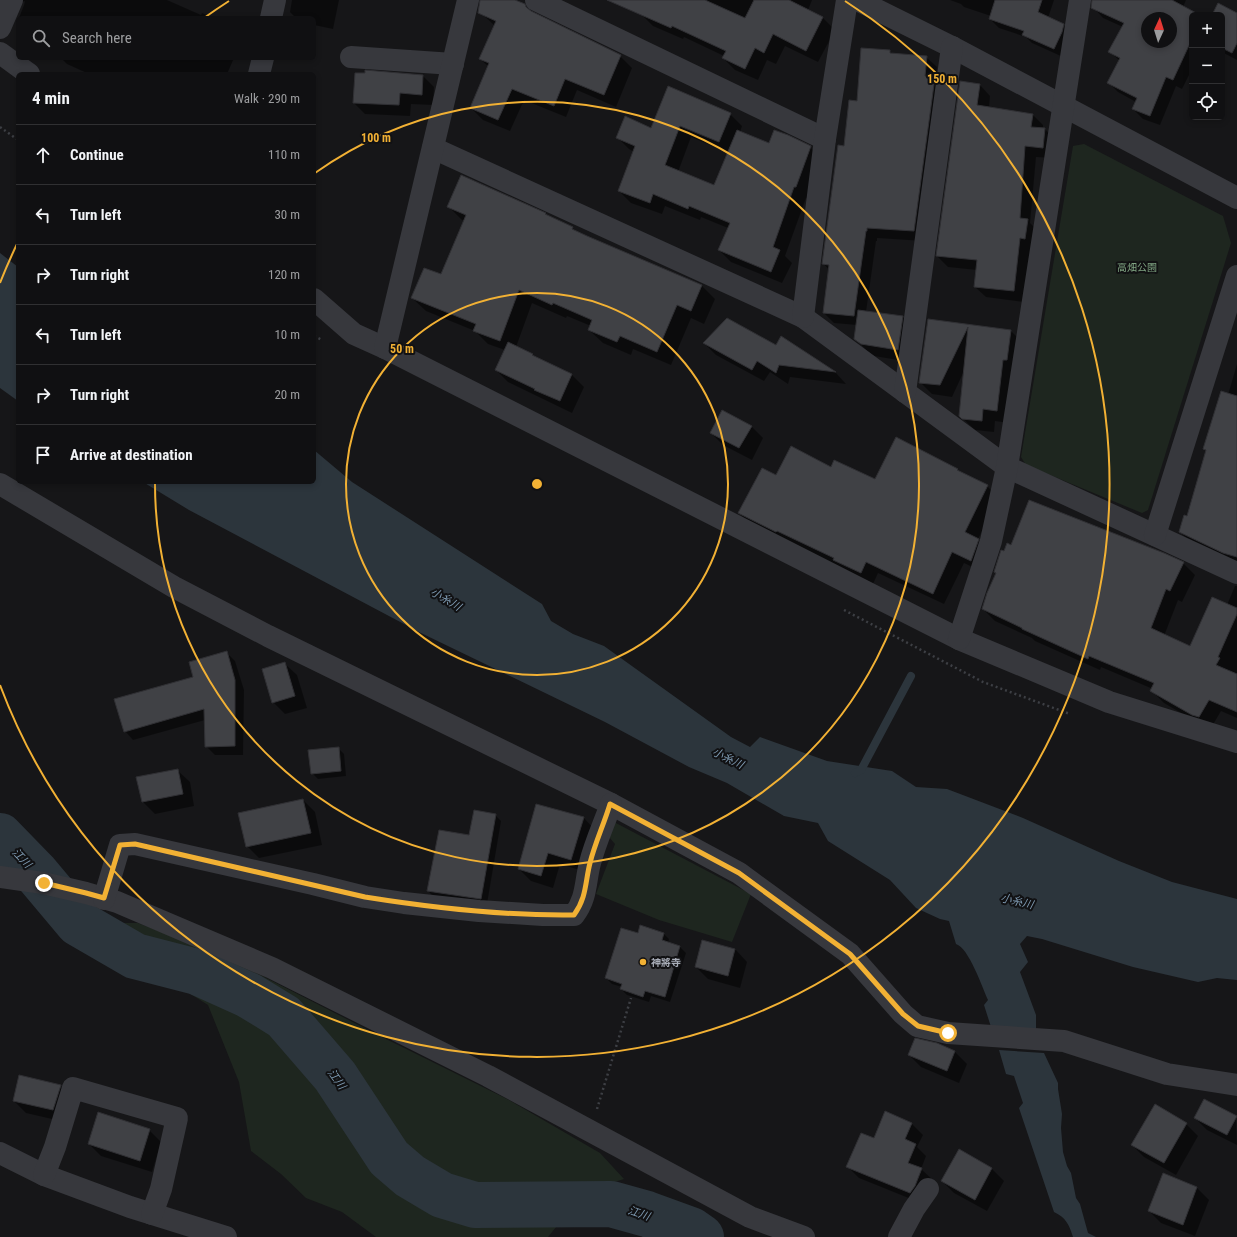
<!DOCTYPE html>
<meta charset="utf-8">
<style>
body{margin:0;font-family:"Roboto Condensed","Noto Sans JP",sans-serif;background:#1e1e20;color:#f1f3f6}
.controls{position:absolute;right:12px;top:12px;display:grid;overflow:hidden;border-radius:6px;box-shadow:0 2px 6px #0003}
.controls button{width:36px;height:36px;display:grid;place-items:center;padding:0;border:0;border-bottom:1px solid #303032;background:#101012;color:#f1f3f6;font:20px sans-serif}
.compass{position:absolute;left:1141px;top:12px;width:36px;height:36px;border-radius:50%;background:#101012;box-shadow:0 2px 6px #0003;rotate:4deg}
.stop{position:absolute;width:12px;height:12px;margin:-9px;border:3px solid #f2b134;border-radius:50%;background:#fff}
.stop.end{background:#f2b134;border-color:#fff;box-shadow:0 1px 4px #0008}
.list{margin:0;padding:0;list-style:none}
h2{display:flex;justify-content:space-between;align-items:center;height:52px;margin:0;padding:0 16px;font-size:17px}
h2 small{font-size:13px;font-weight:400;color:#9c9d9f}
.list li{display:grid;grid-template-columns:26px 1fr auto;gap:12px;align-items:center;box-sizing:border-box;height:60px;padding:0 16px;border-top:1px solid #303032}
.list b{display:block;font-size:15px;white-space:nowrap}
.list em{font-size:13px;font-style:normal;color:#9c9d9f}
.icon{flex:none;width:22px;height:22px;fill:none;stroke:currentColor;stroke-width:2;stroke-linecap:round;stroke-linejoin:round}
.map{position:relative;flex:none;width:1237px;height:1237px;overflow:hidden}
.search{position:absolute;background:#101012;box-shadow:0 2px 6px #0003;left:16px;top:16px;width:300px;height:44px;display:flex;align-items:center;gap:10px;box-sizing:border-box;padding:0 14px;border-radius:6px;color:#9c9d9f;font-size:15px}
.panel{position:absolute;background:#101012;box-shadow:0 2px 6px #0003;left:16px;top:72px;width:300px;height:412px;border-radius:6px}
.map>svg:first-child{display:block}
.green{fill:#1e261f}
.water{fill:#2c353c}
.shadow{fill:#0007;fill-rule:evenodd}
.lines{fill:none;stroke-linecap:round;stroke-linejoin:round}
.stream{stroke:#2c353c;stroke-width:8}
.river{stroke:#2c353c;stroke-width:46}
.building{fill:#404145;stroke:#303034;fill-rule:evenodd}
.path{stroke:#3d3f44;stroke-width:2.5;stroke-dasharray:2 3;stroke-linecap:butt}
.minor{stroke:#37383d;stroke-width:22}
.route{stroke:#f2b134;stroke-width:5}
.ring{fill:none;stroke:#f2b134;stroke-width:2}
.poi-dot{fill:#f2b134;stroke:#111113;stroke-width:1.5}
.labels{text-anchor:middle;stroke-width:4;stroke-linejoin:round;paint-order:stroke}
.park-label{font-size:10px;fill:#7fa381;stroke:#111113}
.poi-label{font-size:10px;font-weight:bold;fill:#a8adb8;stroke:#111113;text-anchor:start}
.water-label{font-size:11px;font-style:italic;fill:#7f9bb3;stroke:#111113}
.centre{fill:#f2b134;stroke:#111113;stroke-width:2}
.ring-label{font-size:12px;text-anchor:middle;font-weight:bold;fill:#f2b134;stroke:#111113;stroke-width:4;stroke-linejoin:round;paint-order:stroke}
</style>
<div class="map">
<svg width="1237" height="1237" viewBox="0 0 1237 1237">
<rect width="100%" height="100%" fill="#161618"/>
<g class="green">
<path d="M1084,144L1223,216L1231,243L1148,510L1142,513L1026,465L1021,457L1073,146Z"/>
<path d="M614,822L751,894L732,942L659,920L596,894L615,844L604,831Z"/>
<path d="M115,923H138L221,955L380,1036L507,1099L600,1153L624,1179L602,1186L574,1205L548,1237H376L342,1212L306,1198L281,1174L251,1151L239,1082L208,1005L162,976L121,967L100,953L94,925Z"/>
</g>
<g class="water">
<path d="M0,253L18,267V401L0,388Z"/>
<path d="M314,450L352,482L542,604L551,621L573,634L604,646L731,737L750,747L760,737L827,761L892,771L916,787L947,789L1023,818L1119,861L1172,882L1237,899V980L1217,978L1198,982L1133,967L1042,939L1027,936L1020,944L1028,962L1020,972L1036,1015V1029L991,1027L984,1005L988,1000C982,987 969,948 956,944L949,921L940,919L916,908L890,880L828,841L818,823L784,816L727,783L689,767L605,722L421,633L189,510L143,482H314Z"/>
<path d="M999,1050L1044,1053L1058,1083V1089L1062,1114L1061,1128L1063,1152L1067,1166L1071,1173L1076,1198L1080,1204L1088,1233L1096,1237H1073C1069,1224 1066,1218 1054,1212L1019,1108L1023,1103L1014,1076L1006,1074Z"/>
</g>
<g class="shadow">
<path d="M0,0H167L201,15L202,13L215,18H19L24,5L25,1L0,9Z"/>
<path d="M292,0H339L333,29L314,25V18H296L290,12Z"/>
<path d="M487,0H515L532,13L620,56L632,68L616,107L577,90L566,117L524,100L510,131L483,120L471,108L489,67L480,59L495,26L481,13Z"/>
<path d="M620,0H812L808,10L823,18L835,30L818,62L785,46L776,64L767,60L758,80L735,70L723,58L724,56L684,37L683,39L653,26L641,14Z"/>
<path d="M950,0H1054L1048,18L1063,25L1072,33L1063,57L1032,43L1026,37L999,28L990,19L991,16L964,7L961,4Z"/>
<path d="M1097,0H1171V5L1173,0H1186L1183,7L1198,15H1192V69L1182,89L1176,86L1160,125L1143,119L1133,109L1136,102L1118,92L1109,83L1120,61L1110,52L1123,27L1103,18L1094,8ZM1147,18H1171V42H1147Z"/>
<path d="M1237,14V60L1222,52V15H1213Z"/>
<path d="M18,20V28L16,26Z"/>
<path d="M890,51L893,54L926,57L937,67L936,79L945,89L924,241L877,238V241H876L866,312L902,316L914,329L910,362L874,356L867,351L855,338L857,325L834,323L824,313L829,270L823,263L845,147L857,102Z"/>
<path d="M61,58H234L227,74H89L67,64Z"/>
<path d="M423,76L434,87L433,105L411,104L410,116L365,114L354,103Z"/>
<path d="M980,85L990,96L989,108L1033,115L1043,125V129H1045L1055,140L1053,158L1036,157L1030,223L1038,231L1024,302L986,297L975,287L977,270L948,267L937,256Z"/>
<path d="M730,114L742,126L740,132L770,144L810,147L822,159L808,199L806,198L785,256L792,263L782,283L731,262L719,250L728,228L701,217L700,220L665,206L662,214L631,203L619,191L634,152L629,149L617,137L652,129ZM691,137L729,153L715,187L678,172Z"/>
<path d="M462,176L545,214L548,217L572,228L577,232L587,237L702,286L715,299L704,324L691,318L671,365L633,349L631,355L603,343L589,330L591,326L567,316L566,318L532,303L516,347L532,355L536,358L572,375L584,387L572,413L508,382L496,370L505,350L488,344L475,331L426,311L412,298L441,276L465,221L462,220L449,207Z"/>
<path d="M928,320L1011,331L1023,343L1009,423L995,421L994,432L975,430L960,416L964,371L952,397L932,394L920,382Z"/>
<path d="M782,337L836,373L846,384L790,377L788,384L770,372L764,381L716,355L704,343L776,346Z"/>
<path d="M1237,364V565L1192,544L1180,532L1188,517L1207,451L1204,449L1228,395Z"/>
<path d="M751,426L763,438L752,460L723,445L711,433Z"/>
<path d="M831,468L876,481L957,470L961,473L987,486L999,498L978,539L990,551L983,572L964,563L944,604L878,573L873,584L750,524L739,513L776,477Z"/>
<path d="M1012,546L1183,563L1195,575L1182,602L1178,600L1164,636L1190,648L1227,605L1235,586H1237V718L1221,711L1211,728L1205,727L1164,703L1152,691L1153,689L1101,667L1100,670L1035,641L1032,638L995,621L983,609L1005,553Z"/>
<path d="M226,652L235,661L244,690L243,755H215L206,746L205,720L133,740L125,731Z"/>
<path d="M284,663L297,675L307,708L285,714L273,702Z"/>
<path d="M338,748L344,754L346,776L318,779L312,773Z"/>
<path d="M177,770L190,782L194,806L155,814L143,802Z"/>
<path d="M303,800L315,812L322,845L259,858L247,846Z"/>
<path d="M495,815L501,821L487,904L434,897L428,891L470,836Z"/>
<path d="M583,817L595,830L583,871L560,864L553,888L531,881L519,869Z"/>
<path d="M663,933L669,939L668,943L680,947L686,953L670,1002L651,996L649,1002L627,995L621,989L622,987L612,984L606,978L639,935Z"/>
<path d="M735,949L747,962L740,988L708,979L696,967Z"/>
<path d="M955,1052L967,1064L959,1083L921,1067L909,1055Z"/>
<path d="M60,1086L72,1098L65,1122L26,1113L14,1101Z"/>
<path d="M1236,1117L1237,1145L1207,1130L1195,1118Z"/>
<path d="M912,1124L923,1135L917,1147L926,1156L921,1169L933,1180L921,1203L859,1178L848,1167Z"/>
<path d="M1186,1124L1198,1136L1176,1175L1144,1157L1132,1145Z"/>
<path d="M149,1130L161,1142L152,1172L101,1156L89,1144Z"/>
<path d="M959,1151L992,1169L1004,1181L987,1211L954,1193L942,1181Z"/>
<path d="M1163,1175L1197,1188L1209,1200L1195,1236L1161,1223L1149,1211Z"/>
</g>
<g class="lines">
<path class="stream" d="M855,773L861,770L911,676"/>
<path class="river" d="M0,836L36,873L78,923L135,956L197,972L248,995L284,1017L335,1076L389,1158L410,1176L442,1195L475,1205L611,1204L647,1214L691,1230L701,1237"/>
</g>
<g class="building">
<path d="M480,0H515L525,4L526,7L531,11L621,55L604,95L565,79L554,106L512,89L498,120L470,108L489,63L479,59L496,21L478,13Z"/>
<path d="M607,0H705L745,18L754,0H789L823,17L806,51L773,34L764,53L755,48L745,69L722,58L726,51L672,26L671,28Z"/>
<path d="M995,0H1042L1038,12L1064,24L1062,32L1054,49L1022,35L1024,31L989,19Z"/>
<path d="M1092,0H1172L1200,15H1192V39L1173,80L1166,77L1150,116L1132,109L1137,98L1107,83L1120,58L1108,52L1124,23L1091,8ZM1147,18H1171V42H1147Z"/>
<path d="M1218,3L1237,13V43L1232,53L1222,48V15H1212Z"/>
<path d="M861,48L890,50V53L927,56L925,76L935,77L914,231L867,228V231H866L854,316L823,313L829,265L822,264L838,145L844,146L849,100L857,101Z"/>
<path d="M365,70L423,75L422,95L400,93L399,105L353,103L355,73H365Z"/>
<path d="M960,81L980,84L977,105L1033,114L1031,127L1045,128L1043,148L1025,146L1020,218L1028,219L1025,239L1020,238L1014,291L974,287L977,260L936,256Z"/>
<path d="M668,86L731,113L719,142L680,126L665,165L714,185L737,130L769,143L774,130L788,135L811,146L796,187H794L773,247L780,250L771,272L718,250L730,223L689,206L688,209L653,194L650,203L618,191L635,146L616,138L625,116L651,128Z"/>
<path d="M461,175L546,213L545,214L573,227L572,229L587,236L702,285L691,311L677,305L657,352L620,336L617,342L588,330L592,320L553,303L552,305L519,290L500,341L473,331L476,324L411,298L424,268L441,274L466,215L447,207Z"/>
<path d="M858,310L903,316L898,350L861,344L854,339Z"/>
<path d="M727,318L776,345L781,336L836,372L779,365L776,373L757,361L752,370L703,343Z"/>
<path d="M928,319L1011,330L1007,360H1003L997,411L983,409L982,421L962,419L959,416L968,327L940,385L919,383Z"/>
<path d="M508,342L533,354L532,355L572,374L560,401L534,390L535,389L495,370Z"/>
<path d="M1221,391L1237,396V557L1223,553L1179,532L1184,515L1187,516L1206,450L1203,449Z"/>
<path d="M722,410L752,426L739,448L710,433Z"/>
<path d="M896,437L958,469L957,470L988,485L965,532L979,539L971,561L952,552L933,594L866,562L861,573L833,560L834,558L777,531L776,532L738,513L762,468L776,475L791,446L831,467L834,460L875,479Z"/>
<path d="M1029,500L1164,553L1184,562L1170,591L1166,589L1151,628L1190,646L1212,597L1237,608V614L1218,657L1220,658L1216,665L1237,674V712L1209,700L1199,717L1192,715L1150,691L1154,683L1089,656L1088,659L1022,629V628L982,609L987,593L996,573L994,572L1001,550L1004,551L1007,543L1011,545Z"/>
<path d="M227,651L235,680V746L205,747L204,709L124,732L114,699L193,677L189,662Z"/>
<path d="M285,662L295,696L272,703L262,669Z"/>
<path d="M339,747L341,771L311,774L308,750Z"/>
<path d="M178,769L183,794L142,802L136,777Z"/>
<path d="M303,799L311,833L246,847L238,813Z"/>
<path d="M536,804L584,817L571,860L548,853L541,876L518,869Z"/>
<path d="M474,810L496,814L481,899L427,891L439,830L469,835Z"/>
<path d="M640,925L664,933L662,940L680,946L665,997L645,991L643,997L620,989L622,984L605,978L621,928L638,933Z"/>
<path d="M702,940L735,949L728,976L695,967Z"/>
<path d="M915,1038L937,1043L955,1051L947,1071L908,1055Z"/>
<path d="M19,1075L61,1085L53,1110L13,1101Z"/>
<path d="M1204,1099L1237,1116L1227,1135L1194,1118Z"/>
<path d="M1155,1104L1187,1123L1164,1163L1131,1145Z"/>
<path d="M885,1111L912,1123L905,1139L916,1144L908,1163L922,1168L915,1186L910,1193L846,1167L861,1133L874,1138Z"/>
<path d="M98,1112L150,1129L140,1161L88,1144Z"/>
<path d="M959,1149L992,1168L975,1200L941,1181Z"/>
<path d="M1163,1173L1197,1187L1183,1225L1148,1211Z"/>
</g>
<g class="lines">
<g class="path">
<path d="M0,127L18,140"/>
<path d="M314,336L322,340"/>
<path d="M844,610L983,682L1070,714"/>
<path d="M597,1109L631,998"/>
</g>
<g class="minor">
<path d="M536,0L825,139"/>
<path d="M857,0L952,47L1237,198"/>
<path d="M271,18L275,0"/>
<path d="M0,28L12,0"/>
<path d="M0,53L29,74"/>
<path d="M351,57L453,64"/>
<path d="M259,74L263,58"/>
<path d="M433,148L803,317L1007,467L1237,573"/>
<path d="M314,299L354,334L385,348L959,639L1109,702L1237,742"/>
<path d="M803,317L825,139L847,0"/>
<path d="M385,348L468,0"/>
<path d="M905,392L952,47"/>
<path d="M0,484L174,587L268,636L611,804L739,873L850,954L903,1014L917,1026L948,1033L1064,1041L1167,1074L1237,1085"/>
<path d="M1155,535L1237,276"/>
<path d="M959,639L991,541L1007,467L1080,0"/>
<path d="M0,877L43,883L86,893L117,902L272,968L488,1076L750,1217L804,1237"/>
<path d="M104,899L120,845L135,844L313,884L365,897L404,903L479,911L543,915H574C587,898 585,882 590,863C595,843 604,824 611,804"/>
<path d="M0,1153L44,1175L130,1207L226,1237"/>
<path d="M44,1175L55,1147L73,1088L177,1118L161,1189L152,1214"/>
<path d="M899,1237L914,1209L928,1189"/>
</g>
</g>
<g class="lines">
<path class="route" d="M44,883L86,893L104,898L120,845L135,844L365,897C434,908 505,916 574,915C587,897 585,882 590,863C595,843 604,824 610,804L739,873L850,954L903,1014L918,1026L948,1033"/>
</g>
<g class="ring">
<circle cx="537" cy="484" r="191"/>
<path d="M315 173A382 382 0 1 1 155 484"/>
<path d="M0 283A573 573 0 0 1 18 242M204 18A573 573 0 0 1 229 1M845 1A573 573 0 1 1 0 685"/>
</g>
<circle class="poi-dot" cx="643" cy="962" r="4"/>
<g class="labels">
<g class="park-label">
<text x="1137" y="271">高畑公園</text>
</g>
<g class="poi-label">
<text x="651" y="966">神將寺</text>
</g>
<g class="water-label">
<text transform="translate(446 599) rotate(31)" y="4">小糸川</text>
<text transform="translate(728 758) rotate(26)" y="4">小糸川</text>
<text transform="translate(22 858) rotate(46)" y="4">江川</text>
<text transform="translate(1017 901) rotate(13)" y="4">小糸川</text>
<text transform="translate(337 1079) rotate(54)" y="4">江川</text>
<text transform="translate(639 1213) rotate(19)" y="4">江川</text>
</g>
</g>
<circle cx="537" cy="484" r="6" class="centre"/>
<g class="ring-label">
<text x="942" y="83">150 m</text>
<text x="376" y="142">100 m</text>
<text x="402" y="353">50 m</text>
</g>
</svg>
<div class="controls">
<button>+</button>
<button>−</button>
<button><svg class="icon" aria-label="locate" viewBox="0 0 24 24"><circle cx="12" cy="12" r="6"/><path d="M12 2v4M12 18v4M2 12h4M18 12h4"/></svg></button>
</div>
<svg class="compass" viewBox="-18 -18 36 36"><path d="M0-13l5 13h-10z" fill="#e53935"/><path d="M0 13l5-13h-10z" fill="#9c9d9f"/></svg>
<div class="stop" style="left:948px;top:1033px"></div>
<div class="stop end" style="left:44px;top:883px"></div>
<div class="search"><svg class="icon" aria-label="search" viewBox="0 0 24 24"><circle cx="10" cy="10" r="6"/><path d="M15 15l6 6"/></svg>Search here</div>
<section class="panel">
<h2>4 min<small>Walk · 290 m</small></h2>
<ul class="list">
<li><svg class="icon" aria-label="ahead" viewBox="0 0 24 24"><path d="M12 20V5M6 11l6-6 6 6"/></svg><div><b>Continue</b></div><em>110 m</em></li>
<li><svg class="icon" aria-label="left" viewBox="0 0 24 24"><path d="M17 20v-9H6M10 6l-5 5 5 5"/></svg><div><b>Turn left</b></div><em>30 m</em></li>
<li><svg class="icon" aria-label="right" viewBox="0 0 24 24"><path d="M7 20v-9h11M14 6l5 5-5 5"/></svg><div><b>Turn right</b></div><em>120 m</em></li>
<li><svg class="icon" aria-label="left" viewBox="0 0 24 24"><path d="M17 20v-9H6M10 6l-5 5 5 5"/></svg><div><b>Turn left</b></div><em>10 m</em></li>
<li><svg class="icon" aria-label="right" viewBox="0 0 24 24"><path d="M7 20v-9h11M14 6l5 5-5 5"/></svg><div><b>Turn right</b></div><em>20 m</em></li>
<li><svg class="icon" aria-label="arrive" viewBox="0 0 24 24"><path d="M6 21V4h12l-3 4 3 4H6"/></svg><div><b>Arrive at destination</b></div></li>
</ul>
</section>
</div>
